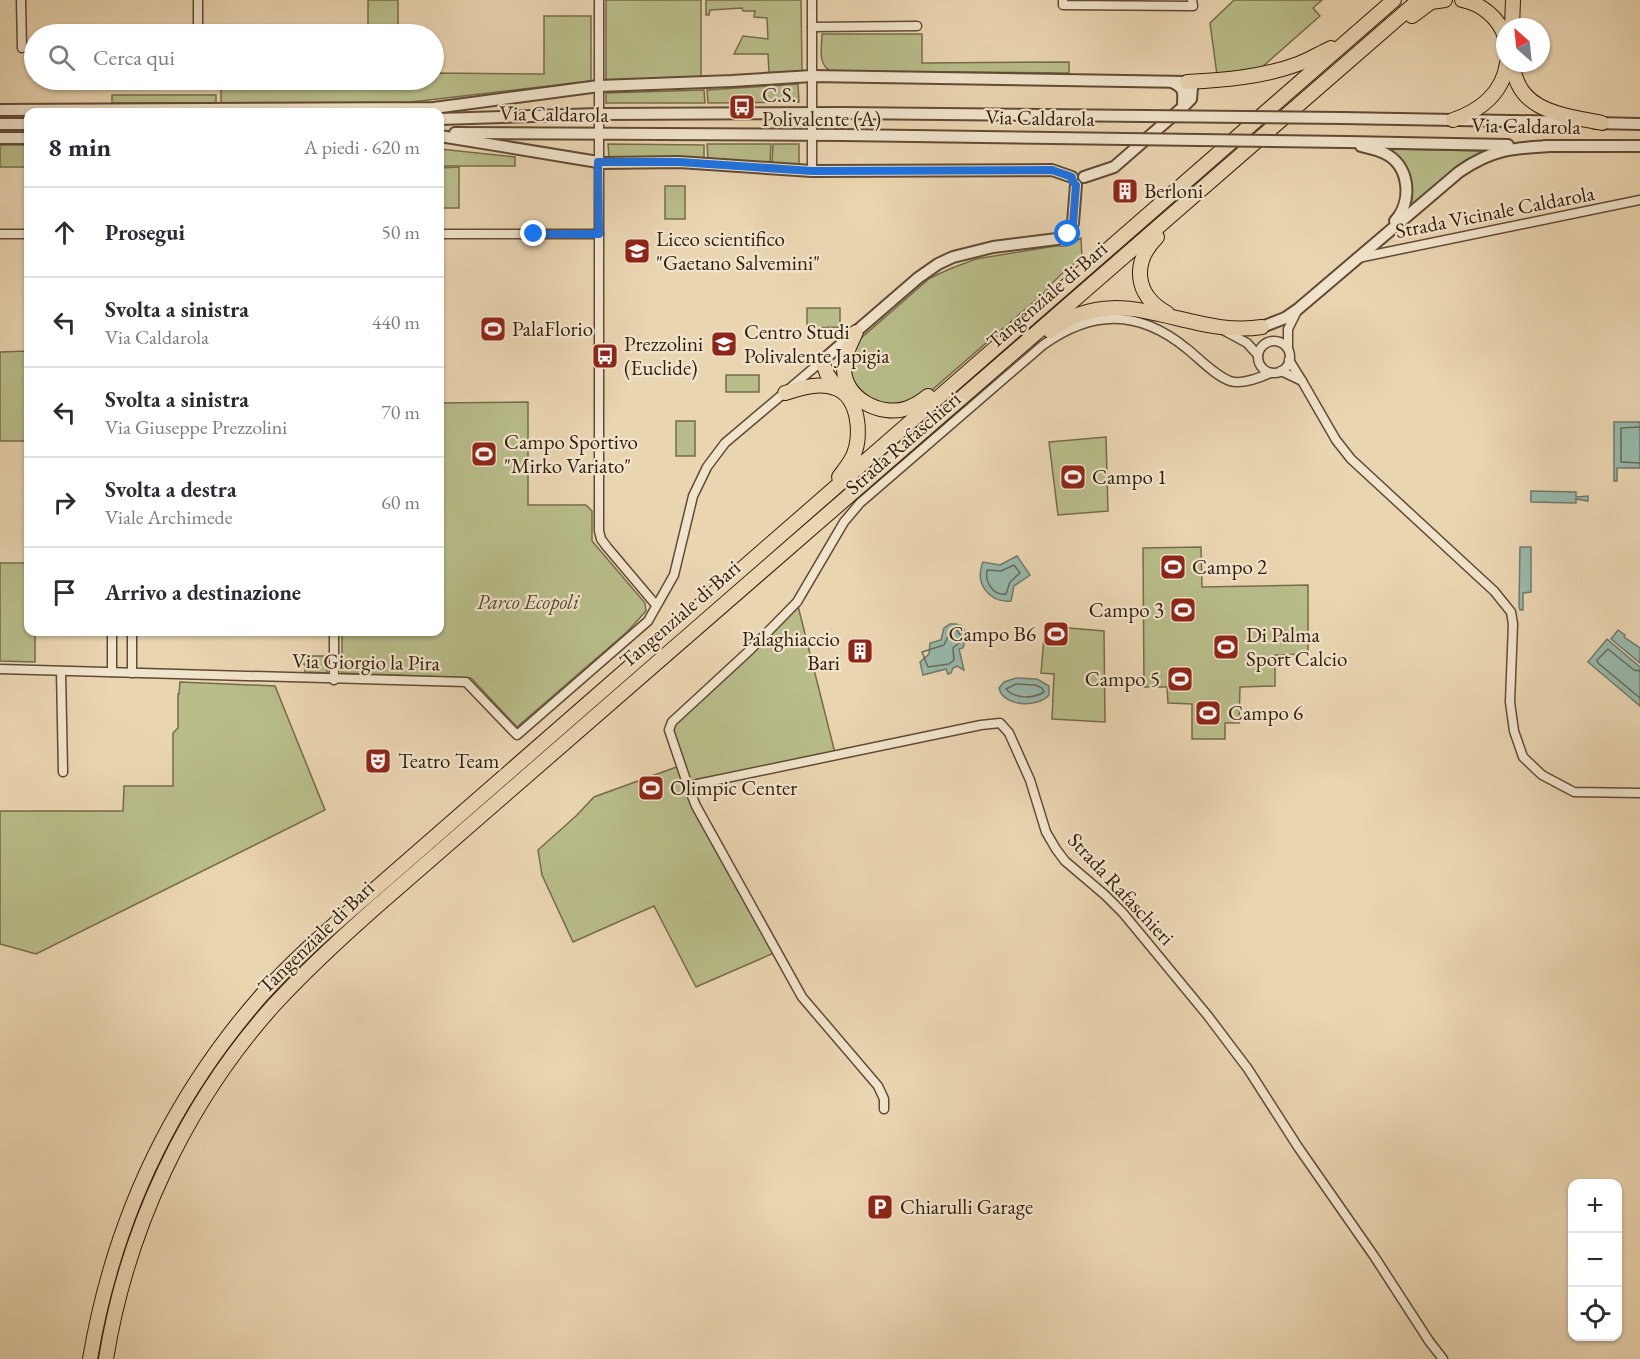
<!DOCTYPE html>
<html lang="it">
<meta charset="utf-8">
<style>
body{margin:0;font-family:"EB Garamond",serif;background:#f2f2f3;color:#2b2b33}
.controls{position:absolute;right:18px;bottom:18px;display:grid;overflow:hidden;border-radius:12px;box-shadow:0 2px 4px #0004}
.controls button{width:54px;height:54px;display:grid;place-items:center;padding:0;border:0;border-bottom:2px solid #e1e1e2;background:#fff;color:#2b2b33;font:30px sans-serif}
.compass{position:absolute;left:1496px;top:18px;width:54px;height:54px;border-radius:50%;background:#fff;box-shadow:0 2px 4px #0004;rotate:333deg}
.stop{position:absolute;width:18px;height:18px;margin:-14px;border:4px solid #1a73e8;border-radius:50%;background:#fff}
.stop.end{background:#1a73e8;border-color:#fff;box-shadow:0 2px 6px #0008}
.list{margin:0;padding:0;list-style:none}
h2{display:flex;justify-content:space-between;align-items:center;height:78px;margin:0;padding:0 24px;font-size:26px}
h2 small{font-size:20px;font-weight:400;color:#7c7c81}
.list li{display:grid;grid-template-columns:39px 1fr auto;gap:18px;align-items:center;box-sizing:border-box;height:90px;padding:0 24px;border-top:2px solid #e1e1e2}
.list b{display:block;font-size:22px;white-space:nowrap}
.list p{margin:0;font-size:20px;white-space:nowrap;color:#7c7c81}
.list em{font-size:20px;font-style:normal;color:#7c7c81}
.icon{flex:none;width:33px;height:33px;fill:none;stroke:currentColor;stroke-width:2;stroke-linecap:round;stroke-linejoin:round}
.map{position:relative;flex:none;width:1640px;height:1359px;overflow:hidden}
.search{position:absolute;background:#fff;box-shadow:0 2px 4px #0004;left:24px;top:24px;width:420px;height:66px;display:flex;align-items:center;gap:15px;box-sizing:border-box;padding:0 21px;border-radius:33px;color:#7c7c81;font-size:22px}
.panel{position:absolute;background:#fff;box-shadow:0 2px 4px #0004;left:24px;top:108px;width:420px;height:528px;border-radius:12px}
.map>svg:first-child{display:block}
.green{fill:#b8bd8a;stroke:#766c4a;stroke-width:1.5}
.water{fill:#98b9ac;stroke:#707a6c;stroke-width:1.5}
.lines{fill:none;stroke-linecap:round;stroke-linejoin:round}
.shore{stroke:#666a5c;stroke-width:1.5}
.minor-casing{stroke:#614a34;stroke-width:11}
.tertiary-casing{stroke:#614a34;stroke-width:14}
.trunk-casing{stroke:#331c0b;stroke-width:16}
.minor{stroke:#f1e4cc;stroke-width:8}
.tertiary{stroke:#f1e4cc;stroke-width:10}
.trunk{stroke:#ead5b1;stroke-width:14}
.tertiary-bridge-casing{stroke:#614a34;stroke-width:14;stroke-linecap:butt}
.tertiary-bridge{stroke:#f1e4cc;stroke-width:10}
.route{stroke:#1a73e8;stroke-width:8}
.labels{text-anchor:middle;stroke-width:4.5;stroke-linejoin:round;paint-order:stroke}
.poi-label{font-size:21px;fill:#331c0b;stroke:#f1e4cc;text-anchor:start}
.street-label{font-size:21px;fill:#331c0b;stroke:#f1e4cc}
.park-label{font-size:21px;font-style:italic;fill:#5b4c31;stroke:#f1e4cc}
</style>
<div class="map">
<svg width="1640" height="1359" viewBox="0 0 1640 1359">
<rect width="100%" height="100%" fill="#ead5b1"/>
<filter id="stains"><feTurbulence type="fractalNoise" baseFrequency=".00333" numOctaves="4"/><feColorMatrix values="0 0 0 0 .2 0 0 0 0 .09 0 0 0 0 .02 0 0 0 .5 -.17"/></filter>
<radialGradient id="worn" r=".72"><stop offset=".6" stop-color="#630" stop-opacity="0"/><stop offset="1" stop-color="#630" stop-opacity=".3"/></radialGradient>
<g class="green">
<rect x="368" y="0" width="30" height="34"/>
<path d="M606,0H701V77L606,80Z"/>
<path d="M706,0H801L802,71L769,73L768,54H734L743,36L768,39L767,18L754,17L755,11H743L742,8L710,10L709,15H706Z"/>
<path d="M1234,0H1322L1313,8L1320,16L1261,68L1217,75L1210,23Z"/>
<path d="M544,16H591V81L403,103H221V80H434V73L544,74Z"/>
<path d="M822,34H922V63L1069,62V73L831,71C817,65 822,47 822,34Z"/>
<path d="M798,84L799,102L708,103L707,90Z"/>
<path d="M704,90L705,103H606V93Z"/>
<rect x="112" y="95" width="104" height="8"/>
<path d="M608,144L704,145V158L609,157Z"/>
<path d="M707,144H771L770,163L708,159Z"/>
<path d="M773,144H799V165L772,163Z"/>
<rect x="0" y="145" width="28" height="22"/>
<path d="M440,149L515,157V166H440Z"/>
<path d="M1391,149L1485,151L1410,208C1418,186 1402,169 1390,151Z"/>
<path d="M459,167V208H440V168Z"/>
<rect x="665" y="186" width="20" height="33"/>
<path d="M1081,238L1082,258C1067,268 1055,279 1044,293L925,396L909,404H876L854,387L849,361L860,339L930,278L952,268L976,259L1055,246H1067Z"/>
<path d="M807,308H840V327L807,328Z"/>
<path d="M28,351V441H0V352Z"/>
<rect x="726" y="375" width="33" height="17"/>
<path d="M528,402V505H586L592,511V541L645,603L646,611L628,631L517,727L471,678L342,673V632H440V403Z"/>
<rect x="676" y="421" width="19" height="35"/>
<path d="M1106,437L1108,511L1058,515L1049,442Z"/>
<path d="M1201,547L1202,587L1308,585V654L1275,655V686L1240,687L1239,723H1225V739H1192V704L1168,703L1167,687H1144L1143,548Z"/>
<path d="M0,563H28V632H35V662L0,661Z"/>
<path d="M798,606L835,753L683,785L685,792L774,953L696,987L654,906L573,942L542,875L538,850L576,816L594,797L682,765L669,730Z"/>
<path d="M1045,626L1104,631L1105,722L1052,719L1054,674L1041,673Z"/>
<path d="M300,656H327V673L305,672V664H300Z"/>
<path d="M180,682L275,686L325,810L36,954L0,944V811H123L124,786H173V733L178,728V694H179Z"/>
</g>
<g class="water">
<path d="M1614,422H1640V468H1617V481H1614Z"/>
<path d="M1531,491L1576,492V497L1588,496V501L1576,499V503L1531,502Z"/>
<path d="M1520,547H1531V592L1523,593V610H1520L1519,606Z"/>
<path d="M1017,556L1030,575L1014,586L1011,601C989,603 974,583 983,562L1000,565Z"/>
<path d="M956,624L962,626L967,634L963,648L959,649L964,670L957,666L953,668L951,673L948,674L946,669L923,675L920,662L929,654L930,643L941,640L944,628L950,624Z"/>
<path d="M1618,630L1625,635L1624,637L1640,648V663L1611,639Z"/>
<path d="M1607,639L1640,667V706L1588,662Z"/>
<path d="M1016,678L1037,679L1049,686V695C1038,708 1003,707 999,688L1004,682Z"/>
</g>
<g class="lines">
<g class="shore">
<path d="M1640,427L1621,428V462L1640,463"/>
<path d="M1014,565L1020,573L1010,582L1006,594C993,596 985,582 987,570L1001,571Z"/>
<path d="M951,630H957L961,636L960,642L953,648L954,660L949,664L928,667L922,652L944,645Z"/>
<path d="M1640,671L1634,670L1608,649L1597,660L1598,663L1640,698"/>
<path d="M1016,684L1035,685L1042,688L1044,692C1033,699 1015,699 1006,689Z"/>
</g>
<defs>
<g id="minor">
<path d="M21,0L22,48"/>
<path d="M198,0V34"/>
<path d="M599,0V531L601,539L607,547L656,605"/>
<path d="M812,0V171"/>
<path d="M1063,0V5L1193,6L1192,0"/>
<path d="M812,27L917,26"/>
<path d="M104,83H190L197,80"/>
<path d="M0,234H28"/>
<path d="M440,234H599"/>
<path d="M1358,258L1640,200"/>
<path d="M1223,330L1247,343L1258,355"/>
<circle cx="1274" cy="357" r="16"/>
<path d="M1288,349V329L1297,311"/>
<path d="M1281,371L1302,381L1289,360"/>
<path d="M1270,373C1259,378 1242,385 1230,381C1214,375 1199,358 1186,348C1138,309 1092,310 1043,345L860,503L844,522L797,602L750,650L672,722L669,730L688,786L981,725L1000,723L1009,733L1030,780L1046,832L1056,849L1065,861L1105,895L1123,913L1208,1016L1248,1069L1298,1147L1374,1256L1429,1341L1443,1359"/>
<path d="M1302,381L1336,440L1351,459L1494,591L1511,612L1513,624L1510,702L1514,731L1523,757L1542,775L1574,792L1640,793"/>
<path d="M112,632V672"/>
<path d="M334,632V680"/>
<path d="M0,669L466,682L517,735L648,621L674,575L693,496L707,467L725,443L822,361"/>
<path d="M61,671L63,772"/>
<path d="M132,673V632"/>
<path d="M688,786L696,806L802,997L878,1086L884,1099V1109"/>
</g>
<g id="tertiary">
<path d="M1172,82C1186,89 1183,92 1183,107"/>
<path d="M0,110L434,108L599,86L732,81L812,76L1187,82L1192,88L1191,99L1183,107L1114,167L1084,177"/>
<path d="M1342,118L1577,122"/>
<path d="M440,119L599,114L841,113"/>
<path d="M1595,123L1640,124"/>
<path d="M0,124H28"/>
<path d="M455,133L843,135"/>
<path d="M440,136L604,163L679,162L812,171L1052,170L1072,177"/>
<path d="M0,138H28"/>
<path d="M1346,142L1508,145"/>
<path d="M1361,146C1368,148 1377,149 1384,153C1410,165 1413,201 1395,221"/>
<path d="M1545,146H1640"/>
<path d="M1262,327L1285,318L1298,309L1459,172C1492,149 1513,148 1551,146"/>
<path d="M822,361L918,278L938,264L953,257L993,247L1057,239L1068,234L1073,223L1076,185"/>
</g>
<g id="trunk">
<path d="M1462,0C1482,4 1499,18 1505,37"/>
<path d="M1412,16L1431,2L1445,0"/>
<path d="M1512,27L1513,0"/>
<path d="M1513,63C1516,112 1564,115 1602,123"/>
<path d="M1187,82C1224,80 1263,77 1298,64C1309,60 1320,53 1331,48"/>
<path d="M1453,120C1480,111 1503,93 1507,63"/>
<path d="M1157,237C1132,262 1134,295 1167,313"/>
<path d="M1050,331C1119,276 1188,339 1262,327"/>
<path d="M856,332C851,343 844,355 844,367C843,398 881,418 908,408C916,405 922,401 928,396"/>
<path d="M822,361L827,374L837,388"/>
<path d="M785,393C801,388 819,382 835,388C859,396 862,435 854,454C851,462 844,470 839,477"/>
<path d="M90,1359C113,1223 170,1100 261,996C293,960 330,928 367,896L1394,0"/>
<path d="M106,1359C127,1229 186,1103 274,1005C306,970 341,938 376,907L1419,0"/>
</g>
</defs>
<use href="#minor" class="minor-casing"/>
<use href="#tertiary" class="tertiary-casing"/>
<use href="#trunk" class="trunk-casing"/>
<use href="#minor" class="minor"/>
<use href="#tertiary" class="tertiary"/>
<use href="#trunk" class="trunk"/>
<defs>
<g id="tertiary-bridge">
<path d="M841,113L1342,118"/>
<path d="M843,135L1346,142"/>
</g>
</defs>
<use href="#tertiary-bridge" class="tertiary-bridge-casing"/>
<use href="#tertiary-bridge" class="tertiary-bridge"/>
</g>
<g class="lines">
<path class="route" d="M534,234H599L598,162H679L812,171L1052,170L1072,177V181L1076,185L1073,224L1068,234"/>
</g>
<defs>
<symbol id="bus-square" viewBox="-11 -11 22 22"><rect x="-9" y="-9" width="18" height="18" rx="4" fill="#8f2418" stroke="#f1e4cc"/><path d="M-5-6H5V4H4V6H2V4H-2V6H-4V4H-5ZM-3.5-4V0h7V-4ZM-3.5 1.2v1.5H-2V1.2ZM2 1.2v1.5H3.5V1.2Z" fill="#fff"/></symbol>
<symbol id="building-square" viewBox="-11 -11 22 22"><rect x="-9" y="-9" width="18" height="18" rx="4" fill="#8f2418" stroke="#f1e4cc"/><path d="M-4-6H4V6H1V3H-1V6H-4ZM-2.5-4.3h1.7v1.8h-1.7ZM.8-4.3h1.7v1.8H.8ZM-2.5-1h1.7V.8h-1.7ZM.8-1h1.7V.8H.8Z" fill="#fff"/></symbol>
<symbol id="school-square" viewBox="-11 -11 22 22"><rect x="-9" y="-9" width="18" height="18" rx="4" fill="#8f2418" stroke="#f1e4cc"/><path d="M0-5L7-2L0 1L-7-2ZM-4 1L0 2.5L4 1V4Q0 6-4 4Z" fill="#fff"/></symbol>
<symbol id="stadium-square" viewBox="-11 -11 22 22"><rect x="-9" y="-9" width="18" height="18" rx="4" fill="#8f2418" stroke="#f1e4cc"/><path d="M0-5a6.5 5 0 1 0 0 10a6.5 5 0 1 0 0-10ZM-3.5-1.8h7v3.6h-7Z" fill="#fff"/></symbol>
<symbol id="theatre-square" viewBox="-11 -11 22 22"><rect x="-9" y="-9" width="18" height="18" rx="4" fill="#8f2418" stroke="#f1e4cc"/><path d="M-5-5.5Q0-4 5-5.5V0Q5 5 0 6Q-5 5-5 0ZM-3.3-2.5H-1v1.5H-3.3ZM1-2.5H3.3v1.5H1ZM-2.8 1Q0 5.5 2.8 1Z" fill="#fff"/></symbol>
<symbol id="parking-square" viewBox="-11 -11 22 22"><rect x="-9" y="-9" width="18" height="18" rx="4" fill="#8f2418" stroke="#f1e4cc"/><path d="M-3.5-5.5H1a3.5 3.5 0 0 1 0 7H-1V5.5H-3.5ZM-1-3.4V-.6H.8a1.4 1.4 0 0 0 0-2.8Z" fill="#fff"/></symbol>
</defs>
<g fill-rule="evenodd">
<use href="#bus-square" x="727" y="92" width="30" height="30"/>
<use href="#building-square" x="1110" y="176" width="30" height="30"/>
<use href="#school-square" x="622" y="236" width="30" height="30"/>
<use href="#stadium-square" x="478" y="314" width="30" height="30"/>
<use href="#school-square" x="709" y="329" width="30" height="30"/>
<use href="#bus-square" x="590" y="341" width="30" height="30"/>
<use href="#stadium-square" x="469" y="439" width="30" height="30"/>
<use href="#stadium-square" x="1058" y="462" width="30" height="30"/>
<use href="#stadium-square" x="1158" y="552" width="30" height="30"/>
<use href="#stadium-square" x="1168" y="595" width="30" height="30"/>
<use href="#stadium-square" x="1041" y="619" width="30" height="30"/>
<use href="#stadium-square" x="1211" y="632" width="30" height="30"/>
<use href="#building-square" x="845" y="636" width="30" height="30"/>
<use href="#stadium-square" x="1165" y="664" width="30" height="30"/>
<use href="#stadium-square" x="1193" y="698" width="30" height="30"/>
<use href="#theatre-square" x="363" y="746" width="30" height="30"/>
<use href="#stadium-square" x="636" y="773" width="30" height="30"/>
<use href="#parking-square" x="865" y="1192" width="30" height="30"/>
</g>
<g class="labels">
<g class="poi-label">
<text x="762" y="102">C.S.<tspan x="762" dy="24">Polivalente (A)</tspan></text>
<text x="1144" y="198">Berloni</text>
<text x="656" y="246">Liceo scientifico<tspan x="656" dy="24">"Gaetano Salvemini"</tspan></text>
<text x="512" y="336">PalaFlorio</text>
<text x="744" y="339">Centro Studi<tspan x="744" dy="24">Polivalente Japigia</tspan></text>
<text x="624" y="351">Prezzolini<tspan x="624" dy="24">(Euclide)</tspan></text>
<text x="504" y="449">Campo Sportivo<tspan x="504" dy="24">"Mirko Variato"</tspan></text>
<text x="1092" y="484">Campo 1</text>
<text x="1192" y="574">Campo 2</text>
<text x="1164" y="617" text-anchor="end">Campo 3</text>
<text x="1036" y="641" text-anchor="end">Campo B6</text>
<text x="1246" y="642">Di Palma<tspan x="1246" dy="24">Sport Calcio</tspan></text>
<text x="840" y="646" text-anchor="end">Palaghiaccio<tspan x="840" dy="24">Bari</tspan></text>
<text x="1160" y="686" text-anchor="end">Campo 5</text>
<text x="1228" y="720">Campo 6</text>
<text x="398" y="768">Teatro Team</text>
<text x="670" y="795">Olimpic Center</text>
<text x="900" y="1214">Chiarulli Garage</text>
</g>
<g class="street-label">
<text transform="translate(554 114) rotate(1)" y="7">Via Caldarola</text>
<text transform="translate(1040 118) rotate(1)" y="7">Via Caldarola</text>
<text transform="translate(1526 126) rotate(1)" y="7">Via Caldarola</text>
<text transform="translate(1495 212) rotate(-11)" y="7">Strada Vicinale Caldarola</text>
<text transform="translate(1047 295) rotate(-41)" y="7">Tangenziale di Bari</text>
<text transform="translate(903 443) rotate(-41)" y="7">Strada Rafaschieri</text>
<text transform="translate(680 614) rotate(-41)" y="7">Tangenziale di Bari</text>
<text transform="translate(366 662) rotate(1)" y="7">Via Giorgio la Pira</text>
<text transform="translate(1121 889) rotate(47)" y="7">Strada Rafaschieri</text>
<text transform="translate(316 937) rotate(-44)" y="7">Tangenziale di Bari</text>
</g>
<g class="park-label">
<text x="528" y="609">Parco Ecopoli</text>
</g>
</g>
<rect width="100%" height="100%" filter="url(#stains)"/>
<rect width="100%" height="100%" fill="url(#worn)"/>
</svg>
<div class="controls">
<button>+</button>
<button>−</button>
<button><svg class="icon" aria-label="locate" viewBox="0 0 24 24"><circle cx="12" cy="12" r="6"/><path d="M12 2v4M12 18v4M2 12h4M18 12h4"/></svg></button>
</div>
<svg class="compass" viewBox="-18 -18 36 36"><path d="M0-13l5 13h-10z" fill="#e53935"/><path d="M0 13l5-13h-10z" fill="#7c7c81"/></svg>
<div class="stop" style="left:1068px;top:234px"></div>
<div class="stop end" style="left:534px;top:234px"></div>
<div class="search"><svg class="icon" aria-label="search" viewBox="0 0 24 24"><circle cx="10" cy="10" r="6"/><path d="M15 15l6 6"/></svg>Cerca qui</div>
<section class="panel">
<h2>8 min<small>A piedi · 620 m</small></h2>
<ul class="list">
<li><svg class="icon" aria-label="ahead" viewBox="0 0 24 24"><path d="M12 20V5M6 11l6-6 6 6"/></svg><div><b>Prosegui</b></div><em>50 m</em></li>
<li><svg class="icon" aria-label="left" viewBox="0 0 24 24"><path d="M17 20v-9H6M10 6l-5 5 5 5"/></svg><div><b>Svolta a sinistra</b><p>Via Caldarola</p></div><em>440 m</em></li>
<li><svg class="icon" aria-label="left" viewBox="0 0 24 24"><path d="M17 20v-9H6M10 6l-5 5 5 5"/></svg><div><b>Svolta a sinistra</b><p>Via Giuseppe Prezzolini</p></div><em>70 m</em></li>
<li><svg class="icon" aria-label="right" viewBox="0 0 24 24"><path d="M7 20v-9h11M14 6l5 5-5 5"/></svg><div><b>Svolta a destra</b><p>Viale Archimede</p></div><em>60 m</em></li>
<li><svg class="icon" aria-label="arrive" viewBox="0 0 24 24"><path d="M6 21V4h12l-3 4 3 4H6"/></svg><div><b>Arrivo a destinazione</b></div></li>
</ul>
</section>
</div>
